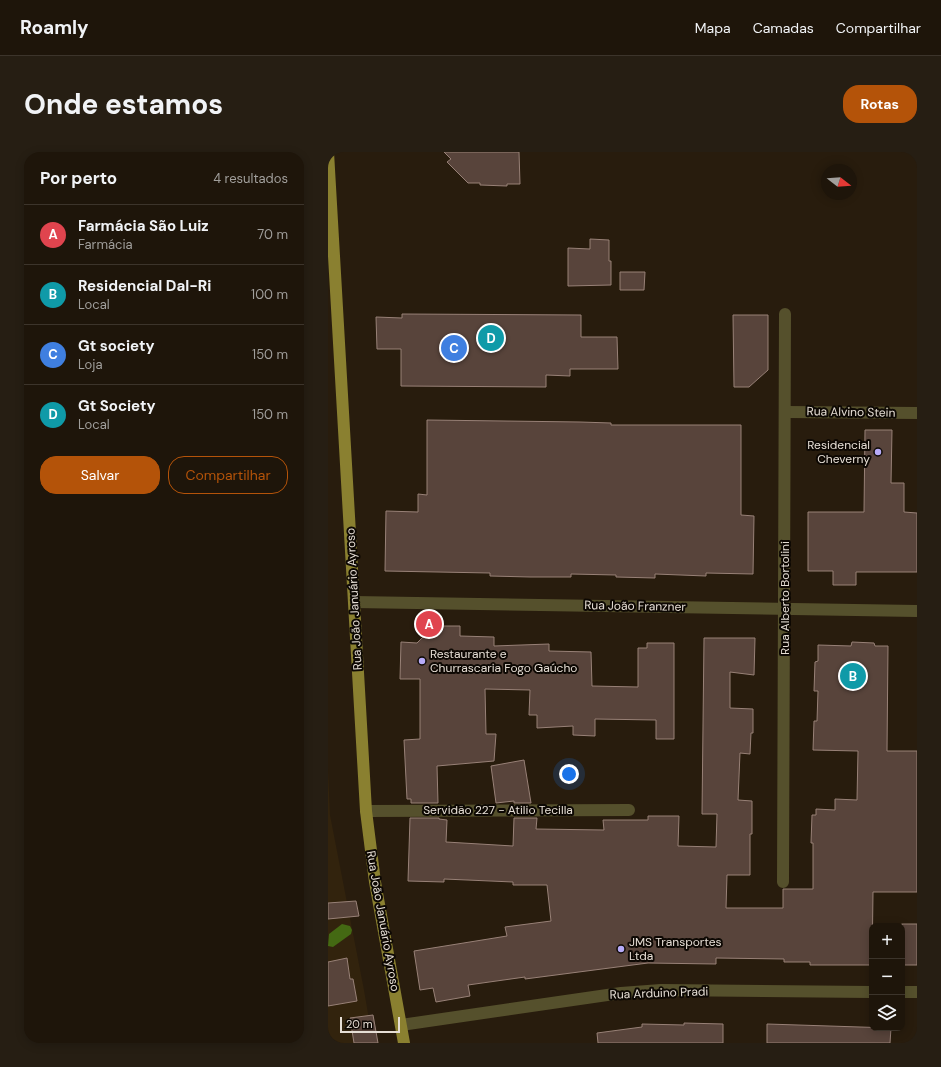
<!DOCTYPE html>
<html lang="pt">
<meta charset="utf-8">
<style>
body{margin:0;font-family:"DM Sans",sans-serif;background:#261e13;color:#f1f3f6}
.controls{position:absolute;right:12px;bottom:12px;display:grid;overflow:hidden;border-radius:8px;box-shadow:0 2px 10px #0003}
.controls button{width:36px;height:36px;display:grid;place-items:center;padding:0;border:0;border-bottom:1px solid #3c342b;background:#1e150a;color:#f1f3f6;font:20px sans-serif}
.compass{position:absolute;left:493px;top:12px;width:36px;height:36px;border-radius:50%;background:#1e150a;box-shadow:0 2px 10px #0003;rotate:107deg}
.scale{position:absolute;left:12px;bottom:10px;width:60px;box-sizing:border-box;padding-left:4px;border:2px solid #e6ded5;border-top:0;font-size:11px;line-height:14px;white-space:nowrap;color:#e6ded5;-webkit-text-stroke:3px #0d0803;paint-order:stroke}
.you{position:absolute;left:241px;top:622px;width:14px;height:14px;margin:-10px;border:3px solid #fff;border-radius:50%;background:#1a73e8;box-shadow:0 0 0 6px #1a73e833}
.badge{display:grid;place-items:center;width:26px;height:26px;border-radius:50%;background:#b45309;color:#fff;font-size:13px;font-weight:700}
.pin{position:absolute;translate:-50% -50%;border:2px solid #fff;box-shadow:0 1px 4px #0006}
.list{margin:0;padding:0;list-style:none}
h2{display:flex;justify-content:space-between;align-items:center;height:52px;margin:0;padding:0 16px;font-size:17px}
h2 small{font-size:13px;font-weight:400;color:#a19f9c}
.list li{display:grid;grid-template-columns:26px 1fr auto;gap:12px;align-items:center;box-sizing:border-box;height:60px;padding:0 16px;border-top:1px solid #3c342b}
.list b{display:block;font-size:15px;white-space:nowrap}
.list p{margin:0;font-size:13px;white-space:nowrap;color:#a19f9c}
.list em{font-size:13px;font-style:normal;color:#a19f9c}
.actions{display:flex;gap:8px;padding:12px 16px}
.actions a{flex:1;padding:9px 0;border:1px solid #b45309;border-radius:16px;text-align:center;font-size:14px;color:#b45309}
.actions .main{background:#b45309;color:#fff}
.icon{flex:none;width:22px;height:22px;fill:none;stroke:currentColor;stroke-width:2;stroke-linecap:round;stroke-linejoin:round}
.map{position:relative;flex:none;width:589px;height:891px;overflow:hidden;border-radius:16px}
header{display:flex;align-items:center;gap:24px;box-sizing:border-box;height:56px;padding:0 20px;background:#1e150a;border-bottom:1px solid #3c342b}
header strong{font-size:19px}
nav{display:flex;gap:22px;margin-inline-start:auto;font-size:14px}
.intro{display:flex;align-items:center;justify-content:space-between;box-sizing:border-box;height:96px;padding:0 24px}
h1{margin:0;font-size:28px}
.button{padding:10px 18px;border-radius:16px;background:#b45309;color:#fff;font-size:14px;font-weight:700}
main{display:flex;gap:24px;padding:0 24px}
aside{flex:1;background:#1e150a;border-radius:16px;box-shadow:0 2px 10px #0003}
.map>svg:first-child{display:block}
.built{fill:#32230d}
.water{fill:#446913}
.building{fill:#58443b;stroke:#988177}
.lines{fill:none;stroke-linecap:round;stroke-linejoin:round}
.minor{stroke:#55502c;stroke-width:12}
.major{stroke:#8a8030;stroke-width:12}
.poi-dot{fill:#b7abf8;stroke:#0d0803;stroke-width:1.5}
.labels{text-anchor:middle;stroke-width:4;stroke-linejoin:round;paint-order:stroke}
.street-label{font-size:12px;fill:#e6ded5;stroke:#0d0803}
.poi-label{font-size:12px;fill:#e6ded5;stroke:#0d0803;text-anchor:start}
</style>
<header>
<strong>Roamly</strong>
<nav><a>Mapa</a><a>Camadas</a><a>Compartilhar</a></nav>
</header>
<div class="intro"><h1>Onde estamos</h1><a class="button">Rotas</a></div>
<main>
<aside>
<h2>Por perto<small>4 resultados</small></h2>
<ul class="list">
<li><span class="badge" style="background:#e0444e">A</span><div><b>Farmácia São Luiz</b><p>Farmácia</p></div><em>70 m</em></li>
<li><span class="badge" style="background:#0f9aa8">B</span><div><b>Residencial Dal-Ri</b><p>Local</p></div><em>100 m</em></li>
<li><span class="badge" style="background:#3f7fe0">C</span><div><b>Gt society</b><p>Loja</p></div><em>150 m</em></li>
<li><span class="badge" style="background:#0f9aa8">D</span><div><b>Gt Society</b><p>Local</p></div><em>150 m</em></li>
</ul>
<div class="actions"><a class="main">Salvar</a><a>Compartilhar</a></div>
</aside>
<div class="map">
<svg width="589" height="891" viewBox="0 0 589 891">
<rect width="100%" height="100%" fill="#281c0d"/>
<path class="built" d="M0,617L2,663L36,838L45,891H0Z"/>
<path class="water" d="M14,772L22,774L24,778L23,782L5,795L0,794L1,782Z"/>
<g class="building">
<path d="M116,0H191L192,32H179V34L152,33V31H140L119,10L123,7Z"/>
<path d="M262,87L281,88V109H283V133L240,134V96L262,97Z"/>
<path d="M292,120H317L316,138H292Z"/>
<path d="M74,162L253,163V185H289L290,217H242V224L218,223V235L73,234V197H49L48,165L74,166Z"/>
<path d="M405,163H440V218L421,235H406Z"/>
<path d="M99,268L252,270L283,271V273H413V363L426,364L425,422L378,421V424L327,422V426L288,425V423L243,422V425H202L162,424V421L57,419L58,359L90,360V342L99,343Z"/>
<path d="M537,278H564L563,331H576V360L589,361V420H528V433H505V419H480V360H536Z"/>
<path d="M98,474H132V484L166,485V494L221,492V499L263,500L264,534L310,535V496H319V491H346V587H328V568L267,567V584L245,583V574L209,576V563H201L202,538L157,537L158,582H168L166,609L109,614L110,651H83V647H79L76,588L92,587V527H72L73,490L89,491L98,482Z"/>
<path d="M376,486H427L426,523L402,520V556L425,557V581H423L422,602L412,601L410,648L424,649V682H422V723H399L398,756H455V737H485V691H483L484,663H488V657L507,658V647L529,648L530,599L485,598L486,569H489L490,539H486L487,510L490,509V493L523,494L524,490L546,491L547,494H560L559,599H589V740H545L544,813H482V810H456V807L388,806V812L320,811L197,827V825L140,833L142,844L108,850L105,836L92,838L86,799L179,784L177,775L223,769L219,733H185V730L116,727V730L80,729L82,666H111V667L119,668L118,690L185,694L186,666H209L208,677L276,678L275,668H320V664H351L350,694L388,695L389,662H374Z"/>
<path d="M196,608L203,651H186V649L168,651L163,614Z"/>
<path d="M28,749L31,764L0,767V751Z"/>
<rect x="574" y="772" width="15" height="41"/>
<path d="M19,806L22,827H25L29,849L0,854V810Z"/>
<path d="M45,863L50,891H26L22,866Z"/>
<path d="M356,871L395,872V891H270L269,881L314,875V872L356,873Z"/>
<path d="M439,872L563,876L562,891H439Z"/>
</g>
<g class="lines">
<g class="minor">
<path d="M458,260L589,261"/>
<path d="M26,450L589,459"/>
<path d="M38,659L301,658"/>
<path d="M455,730L457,162"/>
<path d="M574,840H589"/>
<path d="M73,873L293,841L333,838L544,840"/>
</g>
<path class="major" d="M0,0L38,659L47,730L76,891"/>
</g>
<g class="poi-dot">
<circle cx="550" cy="300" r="4"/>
<circle cx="94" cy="509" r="4"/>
<circle cx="293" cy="797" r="4"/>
</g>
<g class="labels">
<g class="street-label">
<text transform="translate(523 260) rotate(1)" y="4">Rua Alvino Stein</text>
<text transform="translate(457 446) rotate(-90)" y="4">Rua Alberto Bortolini</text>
<text transform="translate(26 447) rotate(-93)" y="4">Rua João Januário Ayroso</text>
<text transform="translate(307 454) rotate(1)" y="4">Rua João Franzner</text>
<text x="170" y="662">Servidão 227 - Atilio Tecilla</text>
<text transform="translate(55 769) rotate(80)" y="4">Rua João Januário Ayroso</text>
<text transform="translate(331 841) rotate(-2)" y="4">Rua Arduino Pradi</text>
</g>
<g class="poi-label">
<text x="542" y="297" text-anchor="end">Residencial<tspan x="542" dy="14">Cheverny</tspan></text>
<text x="102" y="506">Restaurante e<tspan x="102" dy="14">Churrascaria Fogo Gaúcho</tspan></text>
<text x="301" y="794">JMS Transportes<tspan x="301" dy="14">Ltda</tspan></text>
</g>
</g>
</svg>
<div class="controls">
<button>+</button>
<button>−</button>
<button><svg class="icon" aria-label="layers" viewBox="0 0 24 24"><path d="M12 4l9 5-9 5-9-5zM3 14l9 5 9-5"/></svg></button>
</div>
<svg class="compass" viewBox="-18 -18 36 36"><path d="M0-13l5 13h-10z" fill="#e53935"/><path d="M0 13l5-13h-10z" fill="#a19f9c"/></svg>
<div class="scale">20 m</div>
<div class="you"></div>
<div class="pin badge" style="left:101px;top:472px;background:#e0444e">A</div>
<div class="pin badge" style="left:525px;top:524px;background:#0f9aa8">B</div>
<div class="pin badge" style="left:126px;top:196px;background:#3f7fe0">C</div>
<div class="pin badge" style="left:163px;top:186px;background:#0f9aa8">D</div>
</div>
</main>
